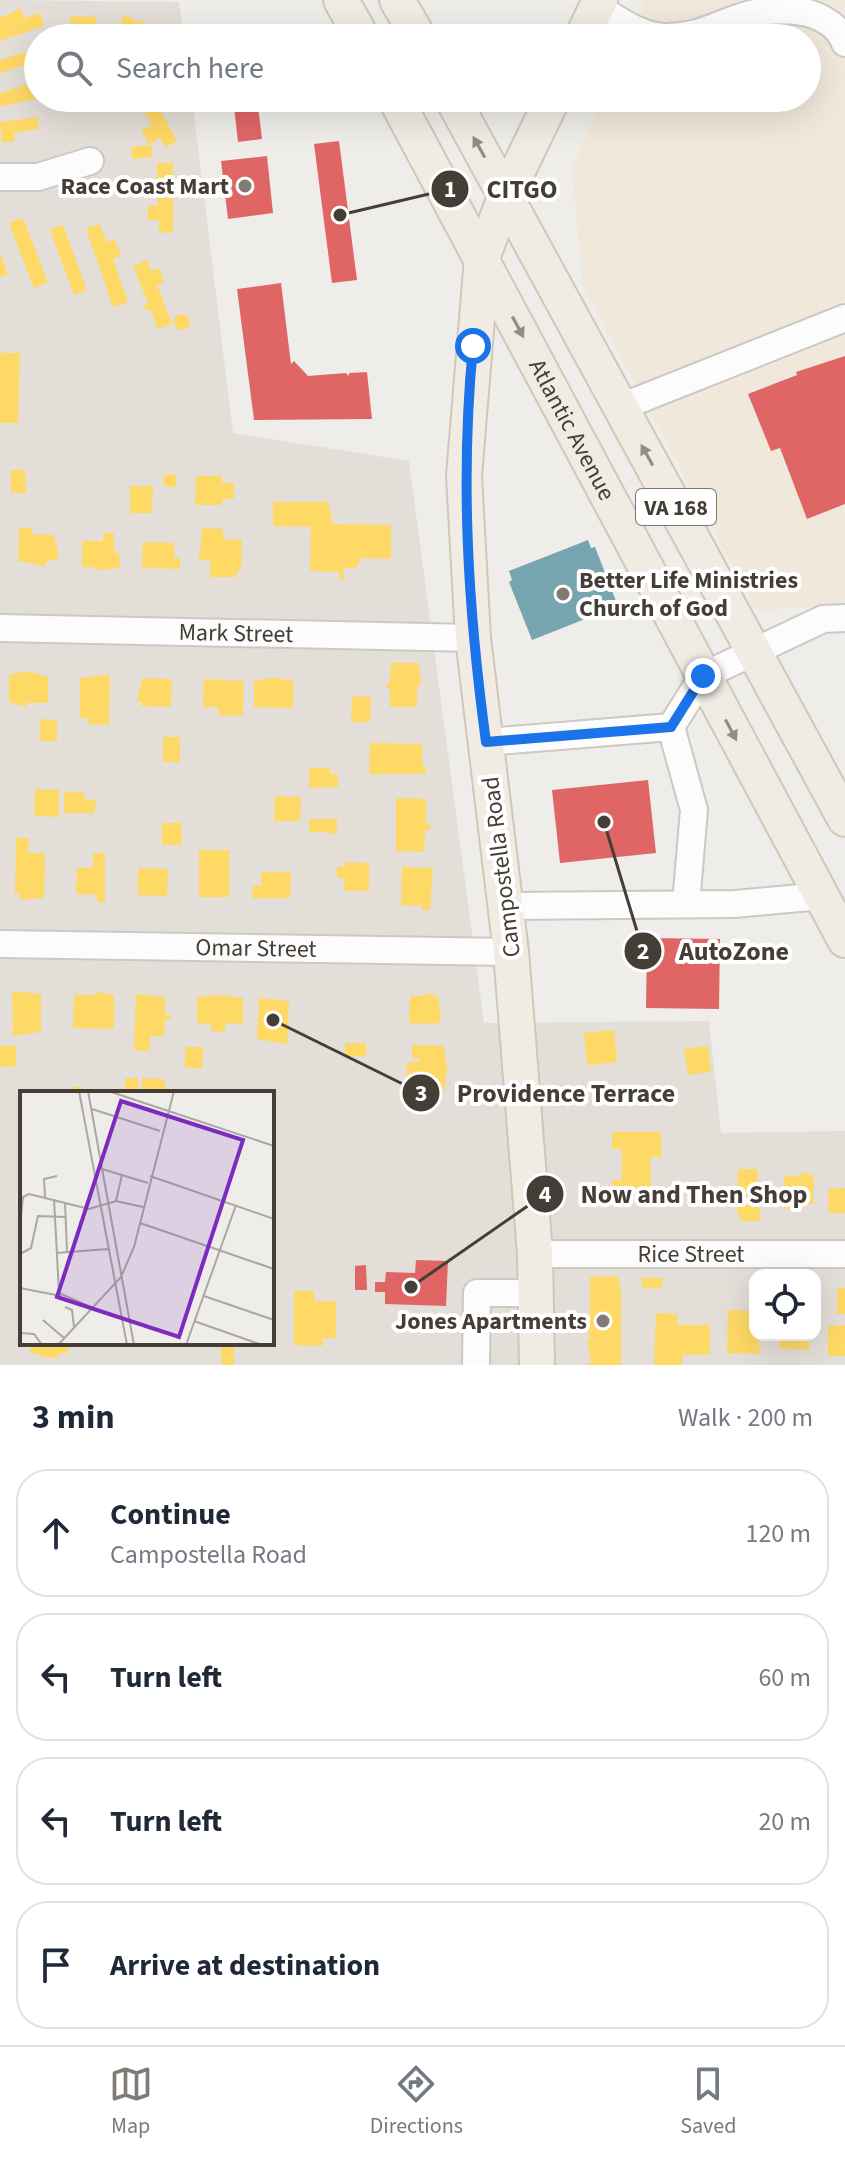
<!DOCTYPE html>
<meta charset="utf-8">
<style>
body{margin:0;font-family:"Source Sans 3",sans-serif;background:#f6f6f7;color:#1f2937}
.controls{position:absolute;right:24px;bottom:24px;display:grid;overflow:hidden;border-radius:16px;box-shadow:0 8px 32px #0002}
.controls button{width:72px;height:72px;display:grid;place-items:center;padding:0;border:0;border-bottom:2px solid #e0e1e3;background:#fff;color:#1f2937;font:40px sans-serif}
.stop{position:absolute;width:24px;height:24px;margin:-18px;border:6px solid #1a73e8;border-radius:50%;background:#fff}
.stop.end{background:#1a73e8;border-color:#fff;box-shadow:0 2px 8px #0008}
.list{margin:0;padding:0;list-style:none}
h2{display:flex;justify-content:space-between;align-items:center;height:104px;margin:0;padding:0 32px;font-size:34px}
h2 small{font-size:26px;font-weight:400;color:#747a83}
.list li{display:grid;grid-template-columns:52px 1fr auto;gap:24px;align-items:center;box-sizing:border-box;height:128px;margin:0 16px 16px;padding:0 16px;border:2px solid #e0e1e3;border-radius:32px}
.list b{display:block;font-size:30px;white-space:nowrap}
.list p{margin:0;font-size:26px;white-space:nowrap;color:#747a83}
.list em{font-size:26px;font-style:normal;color:#747a83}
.icon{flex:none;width:44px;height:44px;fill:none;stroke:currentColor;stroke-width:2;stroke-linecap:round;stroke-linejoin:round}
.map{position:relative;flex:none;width:845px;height:1365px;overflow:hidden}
.search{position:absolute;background:#fff;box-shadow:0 8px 32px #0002;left:24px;right:24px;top:24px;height:88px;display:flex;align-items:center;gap:20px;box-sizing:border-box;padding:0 28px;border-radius:44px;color:#747a83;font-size:30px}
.sheet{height:680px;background:#fff}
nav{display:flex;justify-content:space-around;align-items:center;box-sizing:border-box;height:112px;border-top:2px solid #e0e1e3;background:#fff;font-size:22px;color:#747a83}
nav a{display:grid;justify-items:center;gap:4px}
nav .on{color:#807b75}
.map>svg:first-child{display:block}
.residential{fill:#e3ded7;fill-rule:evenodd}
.commercial{fill:#f1e8dc}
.homes{fill:#ffd966}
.shops{fill:#e06666}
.public{fill:#76a5af}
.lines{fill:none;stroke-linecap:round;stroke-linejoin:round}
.minor-casing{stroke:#ccc9c5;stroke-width:30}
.major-casing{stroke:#d0c7b8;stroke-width:38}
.minor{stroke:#fdfcfc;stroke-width:26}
.major{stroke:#f0ebe3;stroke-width:34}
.oneway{fill:#918c84}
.route{stroke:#1a73e8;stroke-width:10}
.poi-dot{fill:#807b75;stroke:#fff;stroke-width:3}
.labels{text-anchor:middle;stroke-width:8;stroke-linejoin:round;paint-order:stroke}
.shield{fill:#fff;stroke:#7c7872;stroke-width:2}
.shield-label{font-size:22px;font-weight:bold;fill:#443e36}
.poi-label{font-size:24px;font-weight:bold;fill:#443e36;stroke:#fff;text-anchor:end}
.street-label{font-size:24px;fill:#443e36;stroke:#fff}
.inset-road{fill:none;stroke:#aba7a1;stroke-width:2}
.view{fill:#7b2cbf;fill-opacity:0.15;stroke:#7b2cbf;stroke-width:4}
.inset-edge{fill:none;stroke:#443e36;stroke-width:4}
.leader{fill:none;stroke:#443e36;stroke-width:3}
.callout-dot{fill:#443e36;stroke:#fff;stroke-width:3}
.mark-label{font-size:24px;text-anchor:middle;font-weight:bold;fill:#fff}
.callout-label{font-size:26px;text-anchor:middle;font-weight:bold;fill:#443e36;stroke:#fff;stroke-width:8;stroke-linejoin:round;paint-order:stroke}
</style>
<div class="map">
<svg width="845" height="1365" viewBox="0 0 845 1365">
<rect width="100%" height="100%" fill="#efede9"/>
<path class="residential" d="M0,0L179,2L184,38H38V98H192L233,433L409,461L484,1023L709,1021L721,1133L845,1131V1365H0ZM22,1093H272V1343H22ZM755,1275H815V1335H755Z"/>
<path class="commercial" d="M644,0H845V604L757,611L583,287L572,169L602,98H807V38H627Z"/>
<g class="homes">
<path d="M21,8L24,18L40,13L44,26L0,41V18Z"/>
<path d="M125,15L138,22L129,38H120L114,35Z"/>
<path d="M71,16L96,17L95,38H70Z"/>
<path d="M140,20L154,27L148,38H131Z"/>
<path d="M33,50L37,61L0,73V60Z"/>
<path d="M38,81V98L0,107V93Z"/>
<path d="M137,98H154L177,141L165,147L160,138L149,144L141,130L152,125Z"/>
<path d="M38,117L39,129L14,133L15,141L2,143L0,122Z"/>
<path d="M151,145L153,157L132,159L131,147Z"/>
<path d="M157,163H173V232L159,233V220H148V206H157Z"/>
<path d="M23,218L48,282L34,288L9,223Z"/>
<path d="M99,224L107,242L115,240L121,256L113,259L128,302L113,307L87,232V228Z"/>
<path d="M63,225L87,290L74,295L50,230Z"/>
<path d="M0,253L8,274L0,277Z"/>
<path d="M147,260L151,271L159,268L164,282L157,285L172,324L158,329L150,309L146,311L144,305L148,303L133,266Z"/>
<circle cx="182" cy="322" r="8"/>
<path d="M0,349L3,353H20L18,423H0Z"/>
<path d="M11,470H25L26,493H11Z"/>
<path d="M164,474L177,475L176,487L163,486Z"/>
<path d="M196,476H222V483H234V499H222V505H195Z"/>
<path d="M130,486H153L152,513H130Z"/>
<path d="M273,502H328L333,524L391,525V559L361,558L356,568H343L344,579H339V572L310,571L311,527L273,526Z"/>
<path d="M19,528H32V534L54,535L59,558L46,562L45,566L18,561Z"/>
<path d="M202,528L223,529V539L242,540L241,570H237V577H210V560H199Z"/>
<path d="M103,533H114V553H119L120,568L94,570V567H82V541H103Z"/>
<path d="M143,542L174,543V558H180V569L142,568Z"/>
<path d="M391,663H419L421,686H417V707H390V689H387V683H390Z"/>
<path d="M27,671L48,677V703H26V707L9,702V675Z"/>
<path d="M102,675H110L109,725L88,724V718H80V678Z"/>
<path d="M142,678L172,679L171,707L141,706L142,702H137Z"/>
<path d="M275,678L294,681L293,708L254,707V680Z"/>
<path d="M204,679L244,681L243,716L218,715L219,707H203Z"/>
<path d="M352,696L371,697L370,722H351Z"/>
<path d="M40,719L57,720V741H40Z"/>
<rect x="163" y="737" width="17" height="25"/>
<path d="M370,743L422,744V766H425L426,774H369Z"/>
<path d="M309,768H330V774H338V787L309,788Z"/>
<path d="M35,789L59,790V817L34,816Z"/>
<path d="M64,792H84V799L96,800L94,813H64Z"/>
<path d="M275,796L301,797L300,821H274Z"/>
<path d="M396,798L426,799V824H430V830H425L424,852L396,851Z"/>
<path d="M309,819H337V832L328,835V832H309Z"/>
<path d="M162,823H182L181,845H162Z"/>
<path d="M16,838H29L28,853H45L44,898L20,900V893L15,894Z"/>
<rect x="199" y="850" width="30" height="47"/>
<path d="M93,853H105V902H97V895L76,894L77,868H93Z"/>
<path d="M345,862L369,863V891H344V878H337V867H345Z"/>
<path d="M402,867L433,868L430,910H422V906L401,905Z"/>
<path d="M138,868L168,869L167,896L138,895Z"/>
<path d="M261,872H291L290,898H252L253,886H261Z"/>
<path d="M12,991L41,994V1032L13,1036Z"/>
<path d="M96,992L114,995V1029L73,1028L74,995H96Z"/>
<path d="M426,993L438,996L441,1019L437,1024L409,1023L410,996H426Z"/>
<path d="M136,994L165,997V1015H171L170,1020L165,1019L164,1036H150V1051L134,1050Z"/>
<path d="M219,995L243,998V1024L225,1023V1032L211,1031V1024L197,1023V997Z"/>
<path d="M259,998L289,1001L287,1044L257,1039Z"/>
<path d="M614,1030L617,1062L587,1065L584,1033Z"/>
<rect x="345" y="1043" width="21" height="13"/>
<path d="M412,1045L444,1046L447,1070L444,1091H406L407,1062H419V1058H412Z"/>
<path d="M0,1046H16V1066L0,1067Z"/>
<path d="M708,1046L711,1072L688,1075L684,1049Z"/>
<path d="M185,1047H203L202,1068H185Z"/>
<rect x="125" y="1078" width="13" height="15"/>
<path d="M142,1078L164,1079L166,1093H142Z"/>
<rect x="71" y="1087" width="12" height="6"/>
<path d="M612,1132H661L662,1157H650L651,1192L613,1191V1180H622V1149H612Z"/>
<path d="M738,1169H757L760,1221H740V1214H737Z"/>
<path d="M801,1172L814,1176L813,1204H803V1209H784V1176H801Z"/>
<path d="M845,1188V1213H829L828,1189Z"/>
<path d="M617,1276L621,1288V1365H588L591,1361L587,1340H590L587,1319H590V1277Z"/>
<rect x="642" y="1278" width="20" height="10"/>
<rect x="837" y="1288" width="8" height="26"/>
<path d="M294,1291H314V1301H336V1338H323V1346L294,1345Z"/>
<path d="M728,1310L755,1311L760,1354L727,1353Z"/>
<path d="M656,1313L677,1314V1325H710V1354L682,1355V1365H654Z"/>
<path d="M845,1325V1356H828V1326Z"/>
<path d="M779,1335H809V1350L779,1348Z"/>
<path d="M31,1343H69L68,1353L58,1354L57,1358L44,1357L30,1352Z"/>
<path d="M221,1347H234V1365H222Z"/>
</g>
<g class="shops">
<path d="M233,98H257L262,139L238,142Z"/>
<path d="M339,141L357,280L332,283L314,144Z"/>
<path d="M267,156L273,213L228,219L221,161Z"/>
<path d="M281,283L291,364L294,361L308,376L346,373L349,376V373L367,372L372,419L254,420L237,289Z"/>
<path d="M845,356V504L807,519L780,448L771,451L748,394L797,375L796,372Z"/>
<path d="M648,780L656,853L560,863L552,790Z"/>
<path d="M647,938L720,939L719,1009L646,1008Z"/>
<path d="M416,1260L448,1261L446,1306L385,1304V1292H375V1282H385L386,1272L415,1273Z"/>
<path d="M366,1265L367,1290H355V1266Z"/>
</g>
<path class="public" d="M588,540L591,548L595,547L618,606L532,640L509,582L512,580L509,571Z"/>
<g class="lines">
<defs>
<g id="minor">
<path d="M597,7C618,19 639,36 664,37C720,38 738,0 808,13C825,18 838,26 845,43"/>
<path d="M0,177H38L90,161"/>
<path d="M621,407L845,318"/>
<path id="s1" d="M0,628L473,638"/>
<path d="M671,727L694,810L686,904"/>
<path d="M486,742L671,727L703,676L823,619L845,618"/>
<path d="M506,906L735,904L821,896"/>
<path id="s2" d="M0,944L511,952"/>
<path id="s3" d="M535,1254H845"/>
<path d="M476,1365L477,1293H536"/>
</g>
<g id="major">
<path d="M341,0L362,38"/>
<path d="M397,0L419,38"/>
<path d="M582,38L600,0"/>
<path id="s4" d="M395,98L845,940"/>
<path d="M452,98L845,819"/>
<path d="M537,1365L535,1254L511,952L473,638L464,476L482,258L506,195L553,98"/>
</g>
</defs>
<use href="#minor" class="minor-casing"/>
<use href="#major" class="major-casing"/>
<use href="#minor" class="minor"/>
<use href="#major" class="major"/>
</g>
<defs><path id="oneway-solid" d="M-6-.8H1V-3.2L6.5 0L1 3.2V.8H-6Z" transform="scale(2)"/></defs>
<g class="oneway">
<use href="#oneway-solid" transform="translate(479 147) rotate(-119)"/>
<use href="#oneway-solid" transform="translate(518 327) rotate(62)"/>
<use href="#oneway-solid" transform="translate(647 455) rotate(-119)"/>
<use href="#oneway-solid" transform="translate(731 730) rotate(62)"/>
</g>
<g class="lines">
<path class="route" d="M473,346C460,480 468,609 486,742L671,727L703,676"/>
</g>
<g class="poi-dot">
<circle cx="245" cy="186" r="8"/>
<circle cx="563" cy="594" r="8"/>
<circle cx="603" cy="1321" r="8"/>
</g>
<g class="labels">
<rect class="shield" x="636" y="489" width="80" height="36" rx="6"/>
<g class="shield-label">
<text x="676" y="515">VA 168</text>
</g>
<g class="poi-label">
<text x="229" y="194">Race Coast Mart</text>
<text x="579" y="588" text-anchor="start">Better Life Ministries<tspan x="579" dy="28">Church of God</tspan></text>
<text x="587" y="1329">Jones Apartments</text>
</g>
<g class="street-label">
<text dy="8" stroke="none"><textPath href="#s4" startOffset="376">Atlantic Avenue</textPath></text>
<text dy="8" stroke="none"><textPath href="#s1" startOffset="236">Mark Street</textPath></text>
<text transform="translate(501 867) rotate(-97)" y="8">Campostella Road</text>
<text dy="8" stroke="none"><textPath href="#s2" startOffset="256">Omar Street</textPath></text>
<text dy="8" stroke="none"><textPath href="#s3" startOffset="156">Rice Street</textPath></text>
</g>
</g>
<g transform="translate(20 1091)">
<rect width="254" height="254" fill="#efede9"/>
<path class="inset-road" d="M59,0L107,254M68,0L114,254M88,0L254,55M72,18L140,40M82,78L128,92M130,85L254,128M25,106L24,88L37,85M34,108L39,202L73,217M96,110L102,84M45,111L47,161M120,132L254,178M0,134L3,106L9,103L69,118L96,110L123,116M36,162L88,158M0,163L11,157L18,125L45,126M0,197L41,205M184,205L254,229M45,216L52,219L54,236M23,229L44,247M174,230L242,254M0,242L14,243L22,254M38,254L101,186L114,156L154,0M166,254L216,114"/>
<path class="view" d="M101,10L223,49L159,246L37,206Z"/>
<rect width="254" height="254" class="inset-edge"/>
</g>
<path class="leader" d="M340 215L450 189M604 822L643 951M273 1020L421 1093M411 1287L545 1194"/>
<g class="callout-dot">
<circle cx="340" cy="215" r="8"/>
<circle cx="604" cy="822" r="8"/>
<circle cx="273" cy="1020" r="8"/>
<circle cx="411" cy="1287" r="8"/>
<circle cx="450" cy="189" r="20"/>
<circle cx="643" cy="951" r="20"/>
<circle cx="421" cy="1093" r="20"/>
<circle cx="545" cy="1194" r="20"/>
</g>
<g class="mark-label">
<text x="450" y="197">1</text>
<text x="643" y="959">2</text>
<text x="421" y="1101">3</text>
<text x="545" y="1202">4</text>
</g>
<g class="callout-label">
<text x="522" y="198">CITGO</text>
<text x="734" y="960">AutoZone</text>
<text x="566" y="1102">Providence Terrace</text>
<text x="694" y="1203">Now and Then Shop</text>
</g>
</svg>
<div class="controls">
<button><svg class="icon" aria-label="locate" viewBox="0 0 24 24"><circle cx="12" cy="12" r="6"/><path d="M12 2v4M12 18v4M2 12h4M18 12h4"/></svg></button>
</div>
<div class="stop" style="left:473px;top:346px"></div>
<div class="stop end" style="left:703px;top:676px"></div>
<div class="search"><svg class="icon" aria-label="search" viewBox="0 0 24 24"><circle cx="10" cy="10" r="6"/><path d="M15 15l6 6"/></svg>Search here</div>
</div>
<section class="sheet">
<h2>3 min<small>Walk · 200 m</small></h2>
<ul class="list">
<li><svg class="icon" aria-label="ahead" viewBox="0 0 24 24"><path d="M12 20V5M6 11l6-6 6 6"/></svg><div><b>Continue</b><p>Campostella Road</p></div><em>120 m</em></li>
<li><svg class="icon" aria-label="left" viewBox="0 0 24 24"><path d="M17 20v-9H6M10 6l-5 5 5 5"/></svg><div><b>Turn left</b></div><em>60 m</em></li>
<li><svg class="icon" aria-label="left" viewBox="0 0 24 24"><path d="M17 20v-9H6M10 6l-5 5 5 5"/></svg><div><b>Turn left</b></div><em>20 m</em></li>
<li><svg class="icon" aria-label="arrive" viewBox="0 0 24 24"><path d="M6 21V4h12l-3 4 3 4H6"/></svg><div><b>Arrive at destination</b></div></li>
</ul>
</section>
<nav>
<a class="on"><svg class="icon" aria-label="map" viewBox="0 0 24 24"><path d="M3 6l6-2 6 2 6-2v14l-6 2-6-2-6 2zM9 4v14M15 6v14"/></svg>Map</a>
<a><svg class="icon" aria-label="directions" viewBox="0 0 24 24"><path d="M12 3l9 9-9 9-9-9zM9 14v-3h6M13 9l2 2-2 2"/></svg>Directions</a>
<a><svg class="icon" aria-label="saved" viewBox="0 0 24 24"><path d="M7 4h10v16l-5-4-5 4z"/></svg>Saved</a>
</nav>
